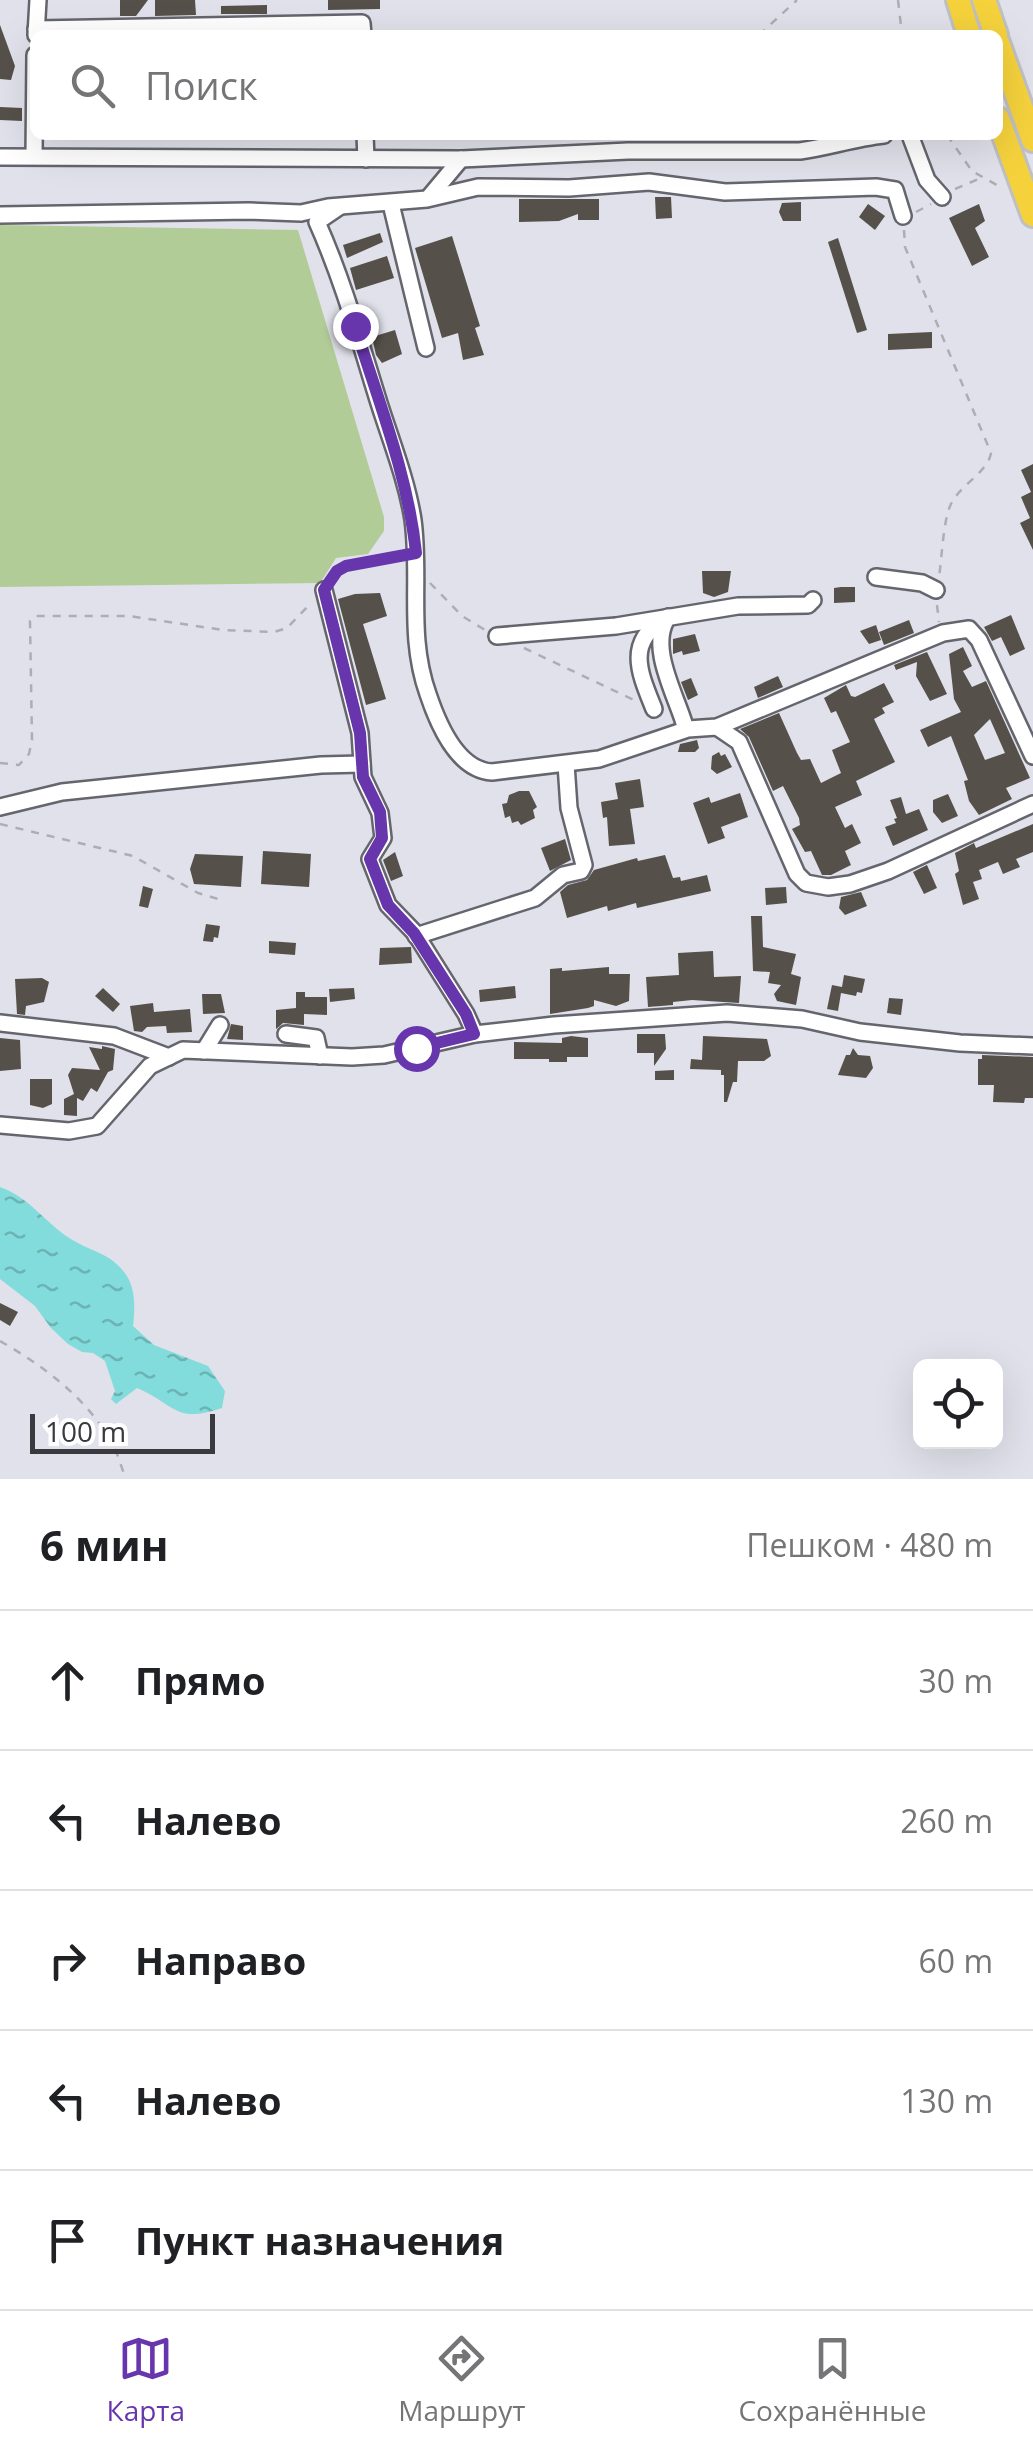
<!DOCTYPE html>
<html lang="ru">
<meta charset="utf-8">
<style>
body{margin:0;font-family:"Open Sans",sans-serif;background:#f2f2f2;color:#202124}
.controls{position:absolute;right:30px;bottom:30px;display:grid;overflow:hidden;border-radius:15px;box-shadow:0 10px 40px #0002}
.controls button{width:90px;height:90px;display:grid;place-items:center;padding:0;border:0;border-bottom:2px solid #e0e0e0;background:#fff;color:#202124;font:50px sans-serif}
.scale{position:absolute;left:30px;bottom:25px;width:185px;box-sizing:border-box;padding-left:10px;border:5px solid #3a3a3e;border-top:0;font-size:28px;line-height:35px;white-space:nowrap;color:#3a3a3e;-webkit-text-stroke:8px #fff;paint-order:stroke}
.stop{position:absolute;width:30px;height:30px;margin:-22px;border:8px solid #6736ad;border-radius:50%;background:#fff}
.stop.end{background:#6736ad;border-color:#fff;box-shadow:0 2px 10px #0008}
.list{margin:0;padding:0;list-style:none}
h2{display:flex;justify-content:space-between;align-items:center;height:130px;margin:0;padding:0 40px;font-size:42px}
h2 small{font-size:32px;font-weight:400;color:#757577}
.list li{display:grid;grid-template-columns:65px 1fr auto;gap:30px;align-items:center;box-sizing:border-box;height:140px;padding:0 40px;border-top:2px solid #e0e0e0}
.list b{display:block;font-size:38px;white-space:nowrap}
.list em{font-size:32px;font-style:normal;color:#757577}
.icon{flex:none;width:55px;height:55px;fill:none;stroke:currentColor;stroke-width:2;stroke-linecap:round;stroke-linejoin:round}
.map{position:relative;flex:none;width:1033px;height:1479px;overflow:hidden}
.search{position:absolute;background:#fff;box-shadow:0 10px 40px #0002;left:30px;right:30px;top:30px;height:110px;display:flex;align-items:center;gap:25px;box-sizing:border-box;padding:0 35px;border-radius:15px;color:#757577;font-size:38px}
.sheet{height:830px;background:#fff}
nav{display:flex;justify-content:space-around;align-items:center;box-sizing:border-box;height:140px;border-top:2px solid #e0e0e0;background:#fff;font-size:28px;color:#757577}
nav a{display:grid;justify-items:center;gap:5px}
nav .on{color:#6736ad}
.map>svg:first-child{display:block}
.green{fill:#b1cc97}
.water{fill:url(#water-ripples)}
.building{fill:#555049;fill-rule:evenodd}
.lines{fill:none;stroke-linecap:round;stroke-linejoin:round}
.minor-casing{stroke:#65656d;stroke-width:20}
.highway-casing{stroke:#c0c0c1;stroke-width:28}
.path{stroke:#adaeb5;stroke-width:2.5;stroke-dasharray:8 8;stroke-linecap:butt}
.minor{stroke:#fff;stroke-width:15}
.highway{stroke:#f5d23c;stroke-width:22}
.route{stroke:#6736ad;stroke-width:12}
</style>
<div class="map">
<svg width="1033" height="1479" viewBox="0 0 1033 1479">
<defs>
<pattern id="water-ripples" width="26" height="14" patternUnits="userSpaceOnUse" patternTransform="scale(2.5)"><rect width="26" height="14" fill="#83dcdc"/><path d="M2 4q2-2 4 0t4 0M15 11q2-2 4 0t4 0" fill="none" stroke="#6cb3b4"/></pattern>
</defs>
<rect width="100%" height="100%" fill="#e0e1ea"/>
<path class="green" d="M0,225L298,230L384,517V531L368,554L336,558L320,583L0,587Z"/>
<path class="water" d="M0,1187C32,1198 48,1228 78,1243C96,1253 110,1254 124,1272C136,1286 135,1309 133,1326L154,1345L208,1366L225,1391L222,1408C175,1424 176,1405 137,1388L116,1404L111,1399L115,1391L105,1361L93,1353L82,1352L68,1344L51,1328L35,1306L0,1279Z"/>
<g class="building">
<path d="M120,0H148L136,16H120Z"/>
<path d="M155,0H195L196,15L155,16Z"/>
<path d="M328,0H380V9L328,10Z"/>
<path d="M267,5V14H221V6Z"/>
<path d="M0,25L15,66L11,80L0,79Z"/>
<path d="M0,107L22,108V121L0,120Z"/>
<path d="M655,197H671L672,218L656,219Z"/>
<path d="M519,199H599V220H578V214L559,221L519,222Z"/>
<path d="M801,202V221H783L779,212L782,203Z"/>
<path d="M868,204L885,216L875,230L859,217Z"/>
<path d="M979,204L985,221L975,228L989,257L972,266L949,218Z"/>
<path d="M380,233L383,242L347,258L343,245Z"/>
<path d="M452,236L480,326L475,328L484,355L463,360L458,333L442,338L415,248Z"/>
<path d="M838,238L867,330L857,333L828,242Z"/>
<path d="M387,256L394,278L356,290L350,268Z"/>
<path d="M395,330L402,354L382,363L376,355L372,337Z"/>
<path d="M932,332V348L888,350V334Z"/>
<path d="M1033,464V550L1020,523L1030,518L1021,497L1031,492L1021,470Z"/>
<path d="M702,571H731L728,592L714,597L703,593Z"/>
<path d="M841,587H855V602L834,603V588Z"/>
<path d="M380,593L387,616L363,624L386,699L366,705L338,599L355,594Z"/>
<path d="M1011,615L1025,649L1010,656L1001,637L992,641L984,627Z"/>
<path d="M909,620L914,633L884,645L879,632Z"/>
<path d="M876,625L881,640L869,644L860,631Z"/>
<path d="M695,634L700,651L683,655L682,651L673,654V639Z"/>
<path d="M963,647L972,666L963,671L972,687L986,681L1030,778L1006,788L1012,799L979,815L969,801L964,781L968,780L951,736L928,747L920,730L961,712L954,699L949,654ZM990,719L1005,753L985,760L974,735Z"/>
<path d="M927,652L947,694L930,701L916,676L917,662L896,670L894,665Z"/>
<path d="M778,676L783,687L758,698L754,687Z"/>
<path d="M691,678L698,695L688,700L681,682Z"/>
<path d="M884,683L894,702L882,708L885,713L874,719L895,762L856,781L862,795L835,807L845,828L852,824L861,843L845,851L851,865L831,875H822L811,851L805,852L792,829L800,825L799,818L783,786L773,791L749,737L740,729L779,713L797,753L801,760L810,759L821,783L841,773L832,750L850,742L836,711L831,713L824,698L846,685L851,696L855,697Z"/>
<path d="M697,740L699,748L695,752H678L680,744Z"/>
<path d="M719,752L721,756L725,754L732,767L717,774L711,769L712,756Z"/>
<path d="M640,779L644,807L630,809L635,844L609,846L607,817L603,818L601,802L618,799L615,783Z"/>
<path d="M519,791H529L537,807L533,810L535,818L521,825L518,821L512,823L510,816L505,818L502,804L507,803L509,795Z"/>
<path d="M740,793L748,817L721,827L725,838L708,844L693,803L709,797L711,803Z"/>
<path d="M948,794L958,816L942,823L933,812V800Z"/>
<path d="M901,797L906,814L919,809L928,830L893,846L885,827L896,823L894,819L897,818L890,800Z"/>
<path d="M1033,824V852L1016,859L1020,867L1003,874L998,862L979,870L982,879L973,882L979,899L963,905L955,874L959,871L955,853L974,843L976,848Z"/>
<path d="M565,839L571,860L550,871L541,848Z"/>
<path d="M263,851L311,854L309,887L261,884Z"/>
<path d="M395,852L403,876L391,881L383,860Z"/>
<path d="M195,854L243,856L241,887L194,884L190,869Z"/>
<path d="M665,855L673,878L680,877L681,881L707,875L711,891L637,908L636,903L608,911L607,906L567,918L560,892L568,885L587,880L594,870L637,858L638,861Z"/>
<path d="M927,865L937,888L924,894L913,872Z"/>
<path d="M143,886L153,889L148,908L139,906Z"/>
<path d="M786,887L787,903L766,905L765,888Z"/>
<path d="M861,892L867,906L845,915L839,908L841,897Z"/>
<path d="M751,916H762L763,947L796,954L791,974L801,977L796,1005L777,1001L774,994L781,985L768,983L770,972L753,971Z"/>
<path d="M206,924L220,926L218,938L214,937L213,942L203,941Z"/>
<path d="M269,941L296,943L295,955L269,953Z"/>
<path d="M411,947L412,963L379,965L380,948Z"/>
<path d="M713,951L714,977L741,976L739,1003L692,1000L673,1002V1005L648,1007L646,977L679,975L678,953Z"/>
<path d="M609,967V974H630L629,1001L616,1006L594,1000V1006L588,1008L550,1014V969L562,968V971Z"/>
<path d="M844,975L865,979L862,993L857,992L856,996L841,993L838,1011L827,1009L832,985L842,987Z"/>
<path d="M42,978L49,982L44,1002L26,1006L25,1015L17,1014L15,979Z"/>
<path d="M515,986L516,998L480,1002L479,990Z"/>
<path d="M103,988L120,1004L113,1012L95,996Z"/>
<path d="M354,988L355,999L330,1002L329,989Z"/>
<path d="M296,992H305V997H327V1015L304,1014V1025L283,1023L276,1029V1010L296,1008Z"/>
<path d="M202,994H221L225,1013L203,1014Z"/>
<path d="M889,998L903,999L901,1015L887,1013Z"/>
<path d="M153,1003L154,1012L190,1009L192,1032L167,1033L166,1026L147,1027L142,1032L134,1031L130,1006Z"/>
<path d="M231,1024L243,1026V1040L227,1039Z"/>
<path d="M637,1034H665L666,1049L654,1066V1053H637Z"/>
<path d="M571,1036L588,1038V1057H567V1062H549V1059H514V1042L562,1043V1038Z"/>
<path d="M703,1036L767,1039L771,1056L764,1061H738L737,1082H733L727,1102H724V1075H721V1070L690,1069L691,1059L702,1060Z"/>
<path d="M0,1038L20,1040L21,1069L0,1071Z"/>
<path d="M102,1046L115,1049L113,1070L108,1072L97,1092L91,1088L83,1101L77,1098V1116L64,1115V1099L74,1094L68,1075L72,1068L100,1070L89,1047L102,1049Z"/>
<path d="M853,1048L858,1055L870,1056L873,1068L866,1078L838,1075L846,1055H850Z"/>
<path d="M982,1055L1033,1057V1098H1025L1024,1103L993,1102L994,1085H978V1059H982Z"/>
<path d="M674,1070V1080H655V1071Z"/>
<path d="M30,1079H52V1104L43,1108L30,1105Z"/>
<path d="M0,1303L18,1312L10,1326L0,1320Z"/>
</g>
<g class="lines">
<defs>
<g id="minor">
<path d="M36,29L362,23L363,35"/>
<path d="M36,35L38,0"/>
<path d="M365,135L366,159"/>
<path d="M910,135L927,180L942,197"/>
<path d="M34,156L35,55"/>
<path d="M0,157L461,159L628,151H800C829,147 855,138 884,135"/>
<path d="M430,196L461,159"/>
<path d="M391,204L426,348"/>
<path d="M339,207L317,222C343,280 360,342 379,403C391,441 407,481 413,520C421,580 407,635 428,694C438,724 457,770 492,772L599,759L688,729L717,727L943,633L969,629L979,640L1033,756"/>
<path d="M0,215L249,211L301,213L328,207L427,199L478,187L569,188L649,182L725,192L876,187L895,190L903,216"/>
<path d="M876,577L922,583L936,590"/>
<path d="M324,590L360,733L363,777L380,813L383,838L370,859L388,905L415,933L466,1014L475,1034"/>
<path d="M668,617C648,646 675,693 684,723"/>
<path d="M497,636L616,626L738,606L808,605L813,600"/>
<path d="M654,709C640,674 625,643 664,619"/>
<path d="M717,727L739,742L797,874L806,883L828,887L850,884L888,871L1033,804"/>
<path d="M0,807L62,792L321,765L362,764"/>
<path d="M416,936L535,898L563,875L581,871L584,865L569,808L566,764"/>
<path d="M0,1023L114,1036L169,1057"/>
<path d="M286,1034L316,1038L320,1056"/>
<path d="M204,1051L220,1025"/>
<path d="M0,1125L69,1131L97,1126L150,1066L183,1050L352,1057L384,1055L475,1034L554,1025L727,1013L802,1019L860,1032L960,1043L1033,1046"/>
</g>
<g id="highway">
<path d="M958,0L969,35"/>
<path d="M984,0L996,35"/>
<path d="M998,43L1033,140"/>
<path d="M998,119L1033,215"/>
</g>
</defs>
<use href="#minor" class="minor-casing"/>
<use href="#highway" class="highway-casing"/>
<g class="path">
<path d="M898,0L902,35"/>
<path d="M759,35L797,0"/>
<path d="M947,135L972,171L1002,188"/>
<path d="M955,189L981,178"/>
<path d="M916,212L931,204"/>
<path d="M904,230L905,247L991,453C988,472 960,485 951,504C943,520 942,558 939,577"/>
<path d="M331,578L346,566L403,556"/>
<path d="M430,583L462,616L485,630"/>
<path d="M937,605L939,622"/>
<path d="M524,648L634,700"/>
<path d="M0,763L19,765L29,754L32,740L30,621L35,616H129L223,630L274,632L287,628L311,603"/>
<path d="M0,824L133,856L198,893L218,899"/>
<path d="M0,1341C42,1365 87,1398 111,1442C118,1453 121,1467 126,1479"/>
</g>
<use href="#minor" class="minor"/>
<use href="#highway" class="highway"/>
</g>
<g class="lines">
<path class="route" d="M355,326C378,400 408,475 416,553L346,566L337,571L324,590L360,733L363,777L380,812L382,838L370,859L388,905L414,933L466,1014L474,1034L416,1048"/>
</g>
</svg>
<div class="controls">
<button><svg class="icon" aria-label="locate" viewBox="0 0 24 24"><circle cx="12" cy="12" r="6"/><path d="M12 2v4M12 18v4M2 12h4M18 12h4"/></svg></button>
</div>
<div class="scale">100 m</div>
<div class="stop" style="left:416px;top:1048px"></div>
<div class="stop end" style="left:355px;top:326px"></div>
<div class="search"><svg class="icon" aria-label="search" viewBox="0 0 24 24"><circle cx="10" cy="10" r="6"/><path d="M15 15l6 6"/></svg>Поиск</div>
</div>
<section class="sheet">
<h2>6 мин<small>Пешком · 480 m</small></h2>
<ul class="list">
<li><svg class="icon" aria-label="ahead" viewBox="0 0 24 24"><path d="M12 20V5M6 11l6-6 6 6"/></svg><div><b>Прямо</b></div><em>30 m</em></li>
<li><svg class="icon" aria-label="left" viewBox="0 0 24 24"><path d="M17 20v-9H6M10 6l-5 5 5 5"/></svg><div><b>Налево</b></div><em>260 m</em></li>
<li><svg class="icon" aria-label="right" viewBox="0 0 24 24"><path d="M7 20v-9h11M14 6l5 5-5 5"/></svg><div><b>Направо</b></div><em>60 m</em></li>
<li><svg class="icon" aria-label="left" viewBox="0 0 24 24"><path d="M17 20v-9H6M10 6l-5 5 5 5"/></svg><div><b>Налево</b></div><em>130 m</em></li>
<li><svg class="icon" aria-label="arrive" viewBox="0 0 24 24"><path d="M6 21V4h12l-3 4 3 4H6"/></svg><div><b>Пункт назначения</b></div></li>
</ul>
</section>
<nav>
<a class="on"><svg class="icon" aria-label="map" viewBox="0 0 24 24"><path d="M3 6l6-2 6 2 6-2v14l-6 2-6-2-6 2zM9 4v14M15 6v14"/></svg>Карта</a>
<a><svg class="icon" aria-label="directions" viewBox="0 0 24 24"><path d="M12 3l9 9-9 9-9-9zM9 14v-3h6M13 9l2 2-2 2"/></svg>Маршрут</a>
<a><svg class="icon" aria-label="saved" viewBox="0 0 24 24"><path d="M7 4h10v16l-5-4-5 4z"/></svg>Сохранённые</a>
</nav>
